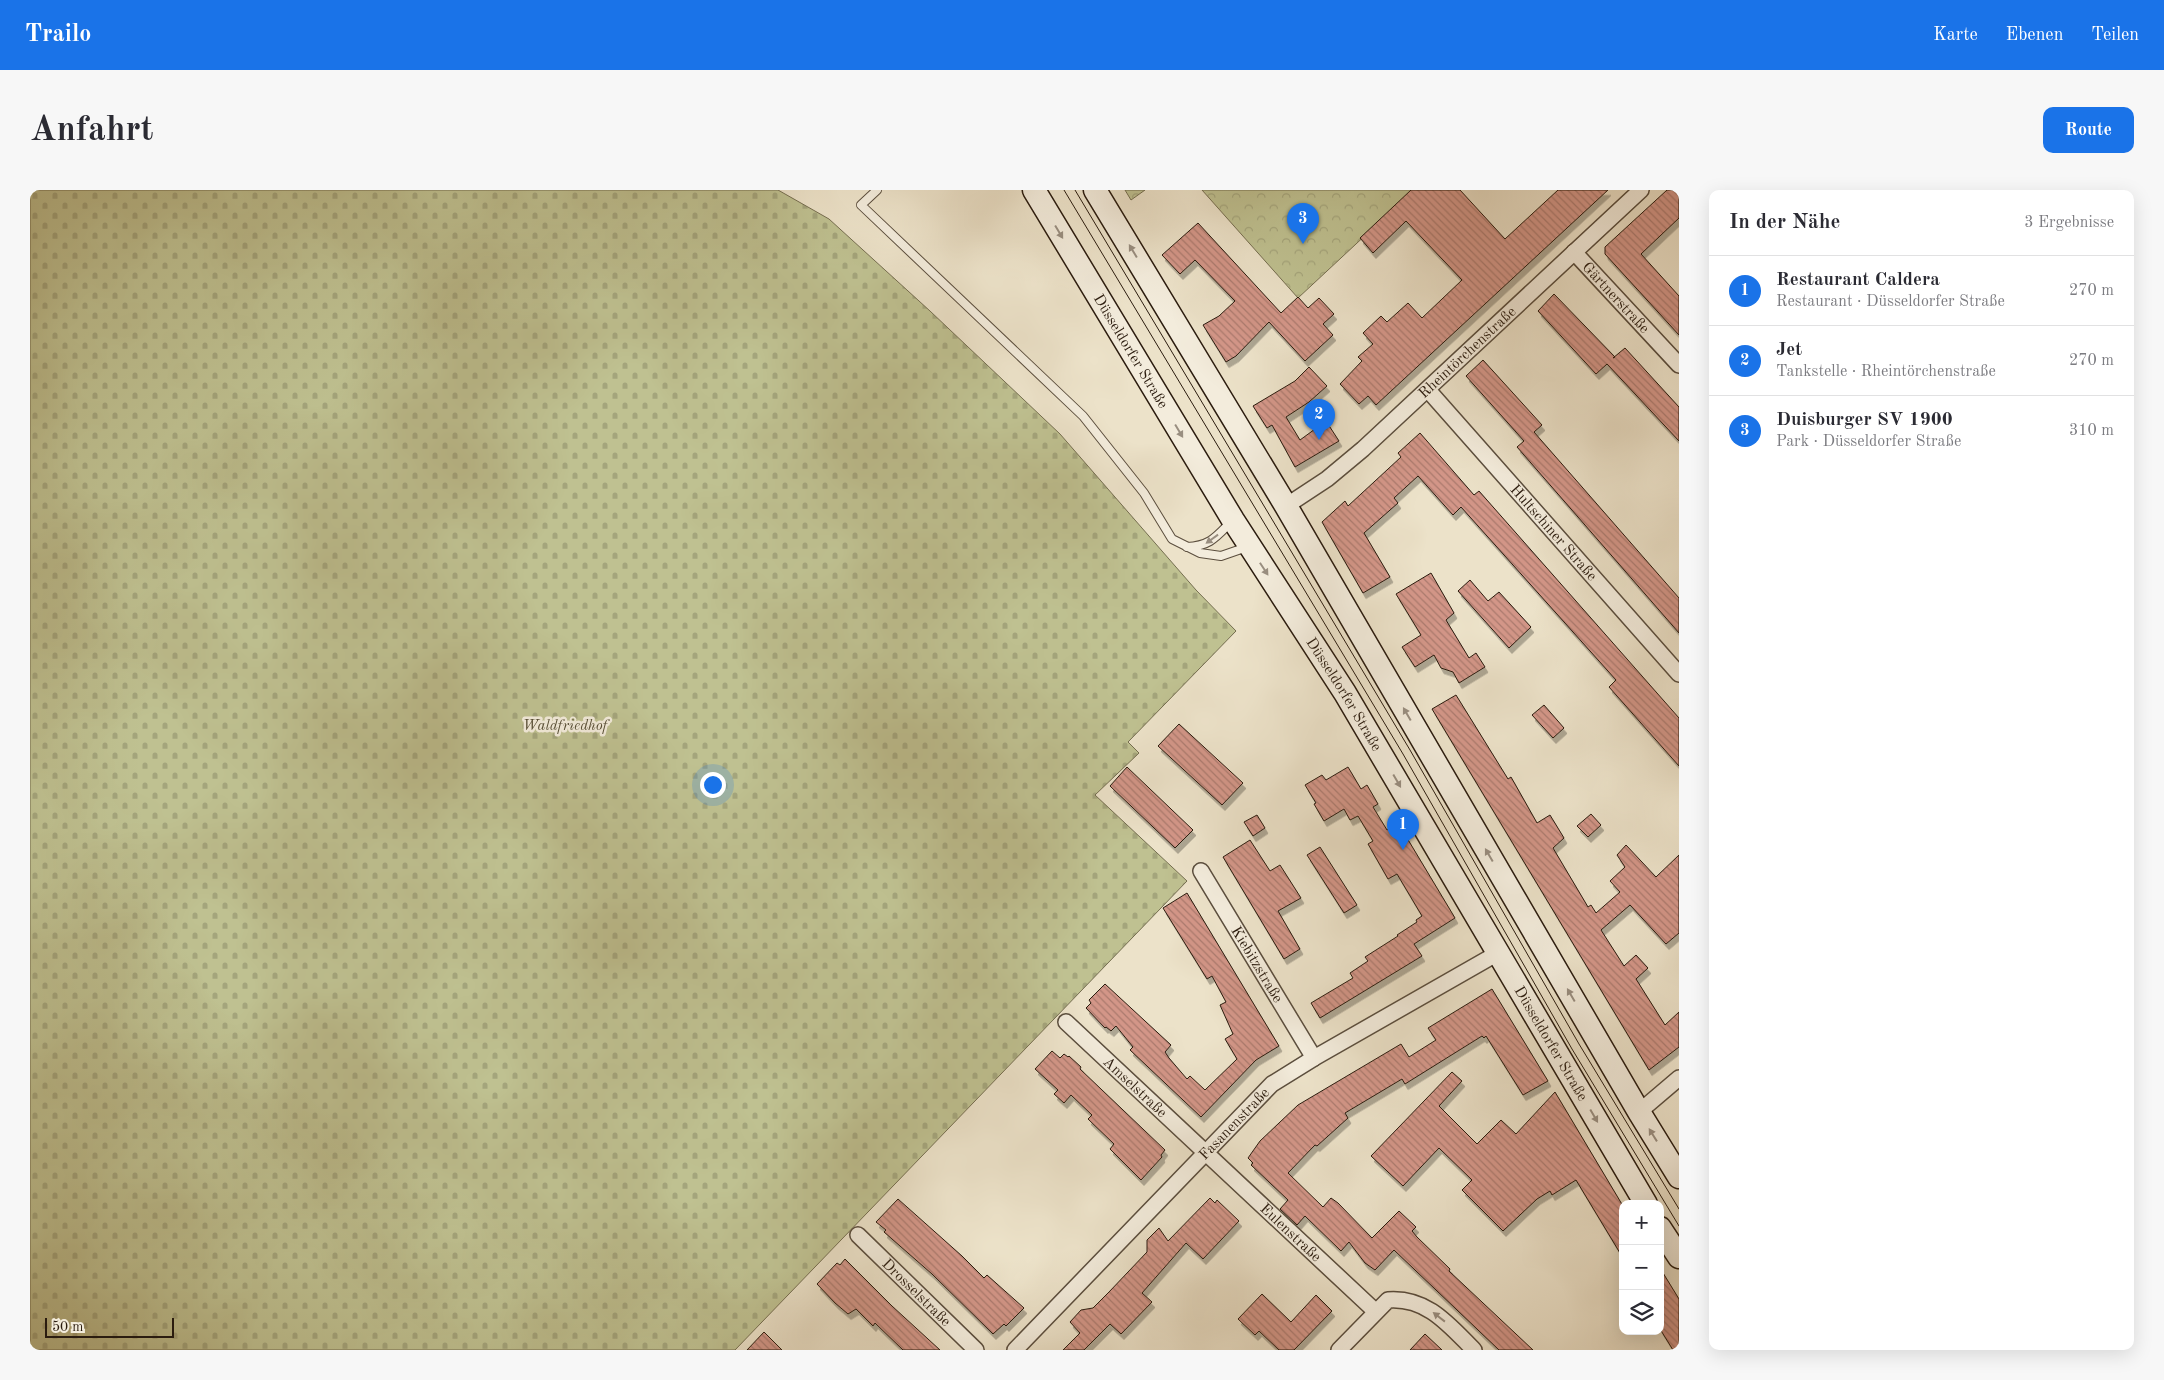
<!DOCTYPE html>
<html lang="de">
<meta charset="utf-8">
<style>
body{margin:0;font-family:"Old Standard TT",serif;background:#f7f7f7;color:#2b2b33}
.controls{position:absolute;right:15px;bottom:15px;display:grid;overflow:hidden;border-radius:10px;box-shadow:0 5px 20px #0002}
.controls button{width:45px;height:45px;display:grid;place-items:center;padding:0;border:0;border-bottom:1px solid #e1e1e2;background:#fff;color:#2b2b33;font:25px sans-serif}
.scale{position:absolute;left:15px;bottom:12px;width:129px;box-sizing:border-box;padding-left:5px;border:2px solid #2b1c0f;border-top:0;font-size:14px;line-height:18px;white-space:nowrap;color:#2b1c0f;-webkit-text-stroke:4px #f3ecdc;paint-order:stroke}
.you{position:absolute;left:682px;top:594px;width:18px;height:18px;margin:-12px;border:4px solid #fff;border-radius:50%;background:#1a73e8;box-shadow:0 0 0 8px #1a73e833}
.badge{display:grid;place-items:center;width:32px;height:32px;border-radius:50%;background:#1a73e8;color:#fff;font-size:16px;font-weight:700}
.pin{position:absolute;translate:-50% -41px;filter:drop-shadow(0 1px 2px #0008)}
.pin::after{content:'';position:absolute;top:26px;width:18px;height:15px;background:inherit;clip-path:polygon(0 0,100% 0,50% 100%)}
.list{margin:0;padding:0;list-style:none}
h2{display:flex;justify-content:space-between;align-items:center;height:65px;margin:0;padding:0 20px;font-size:21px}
h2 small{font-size:16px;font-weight:400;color:#7c7c81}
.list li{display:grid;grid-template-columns:32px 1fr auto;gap:15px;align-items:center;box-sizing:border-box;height:70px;padding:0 20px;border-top:1px solid #e1e1e2}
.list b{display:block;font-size:19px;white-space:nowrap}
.list p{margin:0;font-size:16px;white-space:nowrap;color:#7c7c81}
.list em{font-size:16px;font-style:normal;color:#7c7c81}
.icon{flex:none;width:28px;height:28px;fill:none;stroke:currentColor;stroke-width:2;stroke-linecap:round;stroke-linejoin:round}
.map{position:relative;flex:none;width:1649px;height:1160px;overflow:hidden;border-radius:10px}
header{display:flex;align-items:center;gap:30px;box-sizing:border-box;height:70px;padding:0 25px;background:#1a73e8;color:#fff}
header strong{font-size:24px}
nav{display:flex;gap:28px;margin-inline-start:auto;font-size:18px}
.intro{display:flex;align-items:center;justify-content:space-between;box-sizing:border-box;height:120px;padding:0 30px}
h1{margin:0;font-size:35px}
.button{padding:12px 22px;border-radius:10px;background:#1a73e8;color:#fff;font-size:18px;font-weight:700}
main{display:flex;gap:30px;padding:0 30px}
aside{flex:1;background:#fff;border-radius:10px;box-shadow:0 5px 20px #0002}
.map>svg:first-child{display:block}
.forest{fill:url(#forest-crowns);stroke:#756e50}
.cemetery{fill:url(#cemetery-stones);stroke:#756e50}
.building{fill:url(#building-back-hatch);stroke:#2b1c0f;filter:url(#shadow)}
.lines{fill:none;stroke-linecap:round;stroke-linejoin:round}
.service-casing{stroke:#5b4e3e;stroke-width:10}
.minor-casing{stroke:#5b4e3e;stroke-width:18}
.secondary-casing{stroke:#2b1c0f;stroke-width:25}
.service{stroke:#f3ecdc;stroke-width:8}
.minor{stroke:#f3ecdc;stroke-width:15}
.secondary{stroke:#f3ecdc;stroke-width:22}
.tram{stroke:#2b1c0f;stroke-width:1}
.oneway{fill:#998e80}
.labels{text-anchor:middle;stroke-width:5;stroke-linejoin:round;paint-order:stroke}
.street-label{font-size:15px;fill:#2b1c0f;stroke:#f3ecdc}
.park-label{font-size:15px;font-style:italic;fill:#574e36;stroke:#f3ecdc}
</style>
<header>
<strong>Trailo</strong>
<nav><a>Karte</a><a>Ebenen</a><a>Teilen</a></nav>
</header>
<div class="intro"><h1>Anfahrt</h1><a class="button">Route</a></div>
<main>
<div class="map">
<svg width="1649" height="1160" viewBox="0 0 1649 1160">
<defs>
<pattern id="forest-crowns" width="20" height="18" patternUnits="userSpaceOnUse" patternTransform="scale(1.25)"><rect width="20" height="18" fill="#bfc191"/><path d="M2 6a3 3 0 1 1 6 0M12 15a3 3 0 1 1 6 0" fill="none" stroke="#a4a57c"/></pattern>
<pattern id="cemetery-stones" width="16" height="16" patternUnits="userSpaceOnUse" patternTransform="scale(1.25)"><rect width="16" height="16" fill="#bfc191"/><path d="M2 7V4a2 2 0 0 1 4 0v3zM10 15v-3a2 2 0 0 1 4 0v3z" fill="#a4a57c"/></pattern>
<pattern id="building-back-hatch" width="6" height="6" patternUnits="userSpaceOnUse" patternTransform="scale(1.25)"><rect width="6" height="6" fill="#d39688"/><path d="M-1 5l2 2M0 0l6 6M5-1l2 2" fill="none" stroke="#ab7a6e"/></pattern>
<filter id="shadow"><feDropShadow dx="3" dy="5.5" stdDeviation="0" flood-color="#0004"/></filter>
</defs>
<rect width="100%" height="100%" fill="#ece2c9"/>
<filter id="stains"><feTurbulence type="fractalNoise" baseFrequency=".004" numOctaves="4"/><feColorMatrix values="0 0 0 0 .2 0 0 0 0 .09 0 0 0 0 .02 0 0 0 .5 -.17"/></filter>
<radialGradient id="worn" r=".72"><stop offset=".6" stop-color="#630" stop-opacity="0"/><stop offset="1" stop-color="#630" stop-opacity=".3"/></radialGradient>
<g class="forest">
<path d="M1095,0H1115L1101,10Z"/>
<path d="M1172,0H1384L1268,108Z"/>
</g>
<path class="cemetery" d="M0,0H748L799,29L900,121L1030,244L1166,400L1206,441L1098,552L1109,563L1065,605L1157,691L705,1160H0Z"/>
<g class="building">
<path d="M1381,0H1430L1475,49L1528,0H1578L1346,215L1338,206L1329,214L1310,194L1332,171L1328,167L1343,154L1333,143L1351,126L1357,132L1378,113L1392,128L1432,90L1376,31L1343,63L1330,48Z"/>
<path d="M1637,0H1649V28L1611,64L1649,106V145L1575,64V57Z"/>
<path d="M1168,33L1251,123L1268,107L1278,118L1289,108L1304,124L1293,134L1303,145L1275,171L1239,132L1206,166L1196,172L1173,135L1189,126L1205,111L1165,70L1150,84L1132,65Z"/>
<path d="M1524,104L1585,167L1583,168L1595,158L1649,217V251L1577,174L1566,184L1508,121Z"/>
<path d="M1453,170L1512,235L1504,242L1649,408V443L1487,257L1494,251L1436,186Z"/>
<path d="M1279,177L1297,196L1279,212L1256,227L1270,250L1296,231L1309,251L1265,277L1242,235L1237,238L1223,216L1265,191Z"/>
<path d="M1390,243L1444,305L1449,301L1649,528V576L1579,497L1586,490L1431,317L1423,325L1388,286L1364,308L1368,313L1334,343L1360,387L1333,403L1292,332L1315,311L1318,316L1371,267L1368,263Z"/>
<path d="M1401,383L1424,423L1416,430L1439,468L1446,463L1455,477L1429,493L1423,482L1411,478L1404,465L1385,477L1372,457L1391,445L1366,404Z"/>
<path d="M1440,390L1458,411L1469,402L1501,437L1479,458L1428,401Z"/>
<path d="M1426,505L1478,589L1481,587L1507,633L1520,625L1534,648L1523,658L1558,717L1561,715L1566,723L1590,702L1580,691L1595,677L1587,665L1596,655L1626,687L1649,665V743L1636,754L1600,715L1571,740L1594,776L1606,765L1618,778L1606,789L1635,835L1649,822V857L1619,880L1402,519Z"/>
<path d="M1514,515L1534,538L1523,548L1502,525Z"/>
<path d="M1149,534L1213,593L1192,615L1128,556Z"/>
<path d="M1097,577L1163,640L1145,658L1080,596Z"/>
<path d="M1318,577L1331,599L1337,595L1348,614L1343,617L1357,640L1368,633L1425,728L1384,754L1392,766L1290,828L1281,813L1323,788L1320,783L1338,771L1335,767L1368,746L1367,745L1387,732L1386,730L1392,726L1367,684L1358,689L1338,654L1343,651L1328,626L1320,630L1314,619L1294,631L1284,614L1286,613L1275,595L1292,585L1296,590Z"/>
<path d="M1561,624L1571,635L1558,647L1547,636Z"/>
<path d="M1227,625L1235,638L1223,646L1214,632Z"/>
<path d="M1220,650L1240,681L1250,675L1271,708L1248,721L1270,759L1254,769L1193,667Z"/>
<path d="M1290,657L1327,715L1314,723L1277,665Z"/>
<path d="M1157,703L1249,856L1226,870L1171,927L1100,860L1103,857L1086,836L1081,841L1076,837L1075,838L1056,818L1061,813L1059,810L1075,794L1141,855L1135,862L1139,868L1157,889L1160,886L1175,900L1207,869L1195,849L1203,844L1190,815L1196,812L1182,786L1177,789L1133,718Z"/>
<path d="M1462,799L1518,891L1493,905L1456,846L1454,848L1452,846L1375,894L1372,889L1315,923L1318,928L1287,956L1285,955L1258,983L1293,1017L1301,1008L1308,1013L1342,1048L1369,1021L1386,1037L1382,1041L1387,1047L1420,1079L1419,1081L1503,1160H1469L1364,1060L1345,1080L1335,1073L1319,1052L1311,1061L1275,1026L1267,1035L1250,1019L1258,1010L1221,975L1223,973L1218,968L1230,951L1268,915L1371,854L1379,867L1406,850L1398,838Z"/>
<path d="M1022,861L1030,868L1034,864L1038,867L1039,866L1051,877L1050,879L1135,960L1131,965L1132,967L1111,990L1080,959L1084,954L1058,929L1062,925L1041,905L1034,913L1024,904L1028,900L1005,879Z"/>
<path d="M1422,882L1432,891L1409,916L1447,954L1471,930L1486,944L1525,902L1593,1016V1068L1546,990L1522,1005L1520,1001L1507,1009L1473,1041L1432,1000L1442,990L1409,958L1373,996L1341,966Z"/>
<path d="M1180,1008L1185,1013L1187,1010L1209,1031L1173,1069L1156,1053L1112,1103L1122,1112L1091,1144L1080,1134L1054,1160H1033L1050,1143L1040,1132L1051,1120L1063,1118L1079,1102L1117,1062V1050L1129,1038L1138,1051Z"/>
<path d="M868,1009L932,1066L954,1088L957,1085L994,1118L976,1136L974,1134L963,1144L902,1084L854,1042L856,1040L846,1032Z"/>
<path d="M815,1069L862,1116L910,1160H873L845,1133L843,1136L826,1119L818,1124L805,1113L787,1094L807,1073L810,1075Z"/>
<path d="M1630,1078L1649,1109V1160H1643L1630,1139Z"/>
<path d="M1232,1104L1261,1132L1286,1105L1302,1121L1264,1160H1249L1229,1141L1225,1145L1208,1129Z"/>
<path d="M734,1142L752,1160H717Z"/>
<path d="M1395,1144L1412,1160H1380Z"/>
</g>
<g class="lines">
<defs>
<g id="service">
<path d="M847,0L831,15L1053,226L1114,303L1142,349L1170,363L1191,366L1217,357"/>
<path d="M1157,357C1180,356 1186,347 1201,332"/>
</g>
<g id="minor">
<path id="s1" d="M1544,62L1649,175"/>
<path id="s2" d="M1398,200L1649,484"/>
<path id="s3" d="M1256,316L1297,289L1333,259L1611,0"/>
<path id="s4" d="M1171,681L1284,868"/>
<path id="s5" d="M1036,832L1345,1121"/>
<path d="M1609,922L1649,888"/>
<path id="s6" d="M828,1045L946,1160"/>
<path id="s7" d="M985,1160L1242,894L1284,868L1468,763"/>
<path d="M1309,1160L1358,1110C1397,1107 1419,1135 1444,1160"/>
</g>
<g id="secondary">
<path id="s8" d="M1004,0L1203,330L1315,503L1616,1014"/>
<path d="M1065,0L1256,316L1609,922L1649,987"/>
<path d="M1630,1038L1649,1067"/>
</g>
</defs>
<use href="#service" class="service-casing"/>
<use href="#minor" class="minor-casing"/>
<use href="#secondary" class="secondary-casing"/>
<use href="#service" class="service"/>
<use href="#minor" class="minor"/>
<use href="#secondary" class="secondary"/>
<g class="tram">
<path d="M1034,0L1373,564L1542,859L1649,1036"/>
<path d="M1045,0L1380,560L1549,854L1649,1019"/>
</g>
</g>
<defs><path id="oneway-solid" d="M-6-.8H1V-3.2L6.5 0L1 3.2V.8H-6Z" transform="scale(1.25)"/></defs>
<g class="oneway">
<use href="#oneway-solid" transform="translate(1029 42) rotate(59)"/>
<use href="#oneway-solid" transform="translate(1103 61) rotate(-121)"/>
<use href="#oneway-solid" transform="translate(1149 241) rotate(59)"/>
<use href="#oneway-solid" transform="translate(1182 349) rotate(144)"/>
<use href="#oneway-solid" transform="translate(1234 379) rotate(57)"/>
<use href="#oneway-solid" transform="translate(1377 524) rotate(-120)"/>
<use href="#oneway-solid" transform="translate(1367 591) rotate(60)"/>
<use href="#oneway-solid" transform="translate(1459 665) rotate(-120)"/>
<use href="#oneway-solid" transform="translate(1541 805) rotate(-120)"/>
<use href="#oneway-solid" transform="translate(1564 926) rotate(60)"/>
<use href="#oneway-solid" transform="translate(1623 945) rotate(-122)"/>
<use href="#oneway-solid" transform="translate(1409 1127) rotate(-142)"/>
</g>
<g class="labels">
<g class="street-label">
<text dy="5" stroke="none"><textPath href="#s1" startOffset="62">Gärtnerstraße</textPath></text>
<text dy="5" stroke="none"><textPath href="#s8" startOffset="188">Düsseldorfer Straße</textPath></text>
<text dy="5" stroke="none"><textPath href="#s3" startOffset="238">Rheintörchenstraße</textPath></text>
<text dy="5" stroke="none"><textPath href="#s2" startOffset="190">Hultschiner Straße</textPath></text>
<text dy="5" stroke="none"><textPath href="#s8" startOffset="592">Düsseldorfer Straße</textPath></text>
<text dy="5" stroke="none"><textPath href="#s4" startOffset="109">Kiebitzstraße</textPath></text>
<text dy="5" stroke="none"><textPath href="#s8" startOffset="998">Düsseldorfer Straße</textPath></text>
<text dy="5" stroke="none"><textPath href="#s5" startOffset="95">Amselstraße</textPath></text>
<text dy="5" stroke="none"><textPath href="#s7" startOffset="315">Fasanenstraße</textPath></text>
<text dy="5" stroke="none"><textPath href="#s5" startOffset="308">Eulenstraße</textPath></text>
<text dy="5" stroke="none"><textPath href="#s6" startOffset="82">Drosselstraße</textPath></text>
</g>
<g class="park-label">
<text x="535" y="540">Waldfriedhof</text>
</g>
</g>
<rect width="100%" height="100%" filter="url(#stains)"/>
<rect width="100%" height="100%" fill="url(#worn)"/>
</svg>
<div class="controls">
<button>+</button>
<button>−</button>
<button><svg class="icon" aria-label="layers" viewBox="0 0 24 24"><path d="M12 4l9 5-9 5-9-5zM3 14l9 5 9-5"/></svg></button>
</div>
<div class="scale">50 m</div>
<div class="you"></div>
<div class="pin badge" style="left:1373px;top:660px">1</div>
<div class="pin badge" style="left:1289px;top:250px">2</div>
<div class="pin badge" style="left:1273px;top:54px">3</div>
</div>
<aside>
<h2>In der Nähe<small>3 Ergebnisse</small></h2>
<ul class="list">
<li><span class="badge">1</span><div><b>Restaurant Caldera</b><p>Restaurant · Düsseldorfer Straße</p></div><em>270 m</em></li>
<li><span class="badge">2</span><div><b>Jet</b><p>Tankstelle · Rheintörchenstraße</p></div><em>270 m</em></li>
<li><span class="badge">3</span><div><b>Duisburger SV 1900</b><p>Park · Düsseldorfer Straße</p></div><em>310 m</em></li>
</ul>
</aside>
</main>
